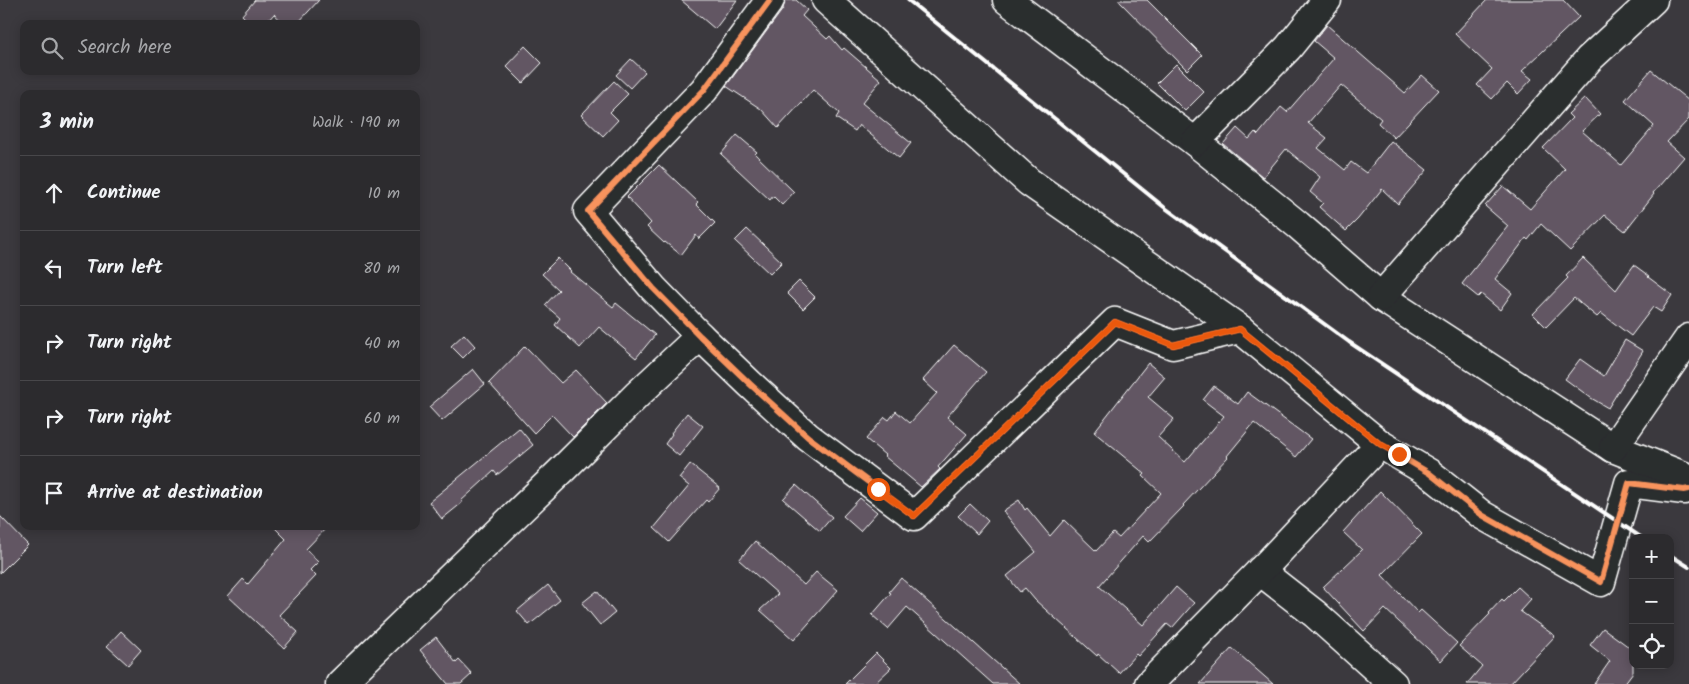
<!DOCTYPE html>
<meta charset="utf-8">
<style>
body{margin:0;font-family:Kalam,sans-serif;background:#38373a;color:#f1f3f6}
.controls{position:absolute;right:15px;bottom:15px;display:grid;overflow:hidden;border-radius:10px;box-shadow:0 2px 12px #0003}
.controls button{width:45px;height:45px;display:grid;place-items:center;padding:0;border:0;border-bottom:1px solid #48474a;background:#2c2b2e;color:#f1f3f6;font:25px sans-serif}
.stop{position:absolute;width:15px;height:15px;margin:-11px;border:4px solid #ea580c;border-radius:50%;background:#fff}
.stop.end{background:#ea580c;border-color:#fff;box-shadow:0 1px 5px #0008}
.list{margin:0;padding:0;list-style:none}
h2{display:flex;justify-content:space-between;align-items:center;height:65px;margin:0;padding:0 20px;font-size:21px}
h2 small{font-size:16px;font-weight:400;color:#a6a7aa}
.list li{display:grid;grid-template-columns:32px 1fr auto;gap:15px;align-items:center;box-sizing:border-box;height:75px;padding:0 20px;border-top:1px solid #48474a}
.list b{display:block;font-size:19px;white-space:nowrap}
.list em{font-size:16px;font-style:normal;color:#a6a7aa}
.icon{flex:none;width:28px;height:28px;fill:none;stroke:currentColor;stroke-width:2;stroke-linecap:round;stroke-linejoin:round}
.map{position:relative;flex:none;width:1689px;height:684px;overflow:hidden}
.search{position:absolute;background:#2c2b2e;box-shadow:0 2px 12px #0003;left:20px;top:20px;width:400px;height:55px;display:flex;align-items:center;gap:12px;box-sizing:border-box;padding:0 18px;border-radius:10px;color:#a6a7aa;font-size:19px}
.panel{position:absolute;background:#2c2b2e;box-shadow:0 2px 12px #0003;left:20px;top:90px;width:400px;height:440px;border-radius:10px}
.map>svg:first-child{display:block}
.building{fill:#625664;stroke:#fff}
.lines{fill:none;stroke-linecap:round;stroke-linejoin:round}
.minor-casing{stroke:#fff;stroke-width:31}
.minor{stroke:#2a2d2e;stroke-width:28}
.rail{stroke:#fff;stroke-width:4}
.cycleway-casing{stroke:#2a2d2e;stroke-width:9}
.cycleway{stroke:#f8935d;stroke-width:6}
.route{stroke:#ea580c;stroke-width:6}
</style>
<div class="map">
<svg width="1689" height="684" viewBox="0 0 1689 684">
<rect width="100%" height="100%" fill="#3b393e"/>
<filter id="ink" filterUnits="userSpaceOnUse"><feTurbulence type="fractalNoise" baseFrequency=".02" numOctaves="2"/><feDisplacementMap in="SourceGraphic" scale="10" xChannelSelector="R" yChannelSelector="G"/><feConvolveMatrix kernelMatrix="1 2 1 2 8 2 1 2 1" color-interpolation-filters="sRGB"/></filter>
<g filter="url(#ink)">
<g class="building">
<path d="M255,0H319L297,24H285L274,14L265,24H251L242,15Z"/>
<path d="M681,0H737L715,29Z"/>
<path d="M785,0H796L807,10L802,16L827,39L830,36L842,50L844,48L881,80L862,103L911,143L899,158L859,125L855,131L836,118L839,113L813,90L778,128L761,109L726,86L783,9Z"/>
<path d="M1118,0H1147L1202,55L1187,70Z"/>
<path d="M1487,0H1563L1579,17L1522,71L1532,79L1518,94L1507,83L1492,99L1477,85L1492,69L1455,34Z"/>
<path d="M1327,25L1405,93L1422,75L1439,90L1394,138L1378,123L1381,119L1341,85L1308,123L1327,138L1318,148L1345,170L1351,162L1366,173L1391,141L1427,170L1398,204L1382,189L1358,219L1346,231L1319,207L1323,203L1310,192L1320,177L1286,149L1263,177L1223,144L1237,128L1249,139L1255,132L1258,135L1281,107L1287,112L1334,58L1314,41Z"/>
<path d="M525,46L542,63L523,83L506,66Z"/>
<path d="M631,59L645,72L630,88L616,75Z"/>
<path d="M1176,64L1204,92L1185,111L1157,83Z"/>
<path d="M1651,70L1689,101V119L1667,142L1684,157L1653,193L1654,194L1625,231L1605,215L1570,251L1541,224L1528,240L1526,238L1495,279L1512,293L1500,310L1481,294L1478,297L1462,284L1508,226L1485,206L1503,186L1530,209L1565,169L1543,148L1572,118L1568,114L1585,98L1600,114L1582,131L1621,165L1654,126L1625,100Z"/>
<path d="M614,81L628,94L610,112L618,120L603,136L581,115Z"/>
<path d="M737,135L757,152L755,154L794,192L782,205L773,196L770,200L721,154Z"/>
<path d="M659,165L698,202L696,204L715,223L699,239L696,235L681,255L665,242L664,243L647,227L651,223L627,197Z"/>
<path d="M747,229L782,262L770,274L735,241Z"/>
<path d="M558,258L571,271L570,272L613,307L616,303L655,335L636,358L599,327L580,348L555,325L560,318L545,305L559,290L542,274Z"/>
<path d="M1583,258L1616,290L1634,265L1649,276L1648,277L1672,295L1661,312L1653,307L1631,336L1601,313L1597,317L1574,298L1546,327L1533,314L1568,278L1566,276Z"/>
<path d="M799,281L815,297L803,309L787,293Z"/>
<path d="M464,334L475,346L463,358L451,346Z"/>
<path d="M1625,340L1643,351L1608,408L1591,398L1565,379L1580,359L1604,376Z"/>
<path d="M954,345L986,372L947,417L967,434L938,467L940,469L921,487L884,456L885,455L866,439L885,417L889,420L896,411L910,423L937,393L923,380Z"/>
<path d="M525,346L561,383L576,370L607,403L573,437L552,415L534,433L489,383Z"/>
<path d="M1148,363L1165,377L1148,397L1174,419L1158,437L1185,462L1224,416L1203,400L1214,386L1238,404L1247,392L1311,439L1296,457L1254,423L1227,456L1228,457L1183,505L1184,506L1149,542L1143,536L1099,586L1143,625L1176,587L1194,603L1172,628L1167,624L1138,656L1136,654L1119,673L1098,654L1097,656L1035,600L1025,588L1020,592L1007,576L1036,552L1003,511L1019,500L1025,510L1027,508L1050,536L1064,520L1096,551L1113,533L1119,538L1161,493L1143,476L1145,474L1094,432Z"/>
<path d="M473,369L485,384L442,421L429,407Z"/>
<path d="M687,413L703,426L679,456L665,444L672,434L671,433Z"/>
<path d="M519,428L533,445L497,475L494,471L461,501L463,502L442,519L429,502Z"/>
<path d="M690,464L720,488L708,502L706,500L669,542L654,528L689,486L679,478Z"/>
<path d="M796,485L832,517L820,531L783,499Z"/>
<path d="M1380,491L1422,534L1382,575L1418,613L1421,610L1457,643L1441,661L1385,609L1364,631L1323,587L1362,550L1343,532Z"/>
<path d="M860,498L877,512L860,531L843,516Z"/>
<path d="M970,504L988,521L977,534L958,516Z"/>
<path d="M0,516L28,545L0,573Z"/>
<path d="M273,526H328L306,549L318,562L310,570L316,576L279,615L298,632L284,648L228,596L243,579L248,584L286,539Z"/>
<path d="M755,541L804,585L816,572L838,590L794,640L760,610L778,594L739,560Z"/>
<path d="M901,578L1020,684H993L907,607L888,629L872,615L891,593L889,592Z"/>
<path d="M548,585L560,600L529,625L517,611Z"/>
<path d="M1518,587L1531,599L1520,611L1555,636L1510,684H1467L1482,666L1459,646L1490,614L1489,613L1502,599L1504,601Z"/>
<path d="M597,591L615,613L600,625L582,603Z"/>
<path d="M1603,628L1633,650V672L1624,684H1594L1610,661L1590,645Z"/>
<path d="M121,631L141,650L128,665L107,646Z"/>
<path d="M436,637L456,663L459,660L472,674L461,684H448L420,650Z"/>
<path d="M1232,648L1273,684H1200Z"/>
<path d="M876,653L891,668L874,684H845Z"/>
</g>
<g class="lines">
<defs>
<g id="minor">
<path d="M770,0L704,90L588,211L653,288L700,336L750,384L808,437L914,516L1115,322L1173,345L1240,329L1380,444L1429,473L1482,515L1601,582L1629,483L1684,490L1689,489"/>
<path d="M826,0L1029,182L1240,329"/>
<path d="M1007,0L1195,142L1298,225L1381,297L1613,448L1689,478"/>
<path d="M1195,142L1288,48L1327,0"/>
<path d="M1381,297L1589,59L1653,0"/>
<path d="M1613,448L1689,338"/>
<path d="M1260,571L1315,614L1393,684"/>
<path d="M340,684L562,470L638,394L700,336"/>
<path d="M1149,684L1269,562L1380,444"/>
</g>
</defs>
<use href="#minor" class="minor-casing"/>
<use href="#minor" class="minor"/>
<g class="rail">
<path d="M908,0L1164,207L1349,342L1642,538"/>
<path d="M1670,555L1689,567"/>
</g>
<defs>
<path id="cycleway" d="M770,0L704,90L588,211L653,288L700,336L750,384L808,437L914,516L1115,322L1173,345L1240,329L1380,444L1429,473L1482,515L1601,582L1629,483L1684,490L1689,489"/>
</defs>
<use href="#cycleway" class="cycleway-casing"/>
<use href="#cycleway" class="cycleway"/>
</g>
</g>
<g class="lines" filter="url(#ink)">
<path class="route" d="M878,489L914,516L1115,322L1173,345L1240,329L1380,444L1399,454"/>
</g>
</svg>
<div class="controls">
<button>+</button>
<button>−</button>
<button><svg class="icon" aria-label="locate" viewBox="0 0 24 24"><circle cx="12" cy="12" r="6"/><path d="M12 2v4M12 18v4M2 12h4M18 12h4"/></svg></button>
</div>
<div class="stop" style="left:878px;top:489px"></div>
<div class="stop end" style="left:1399px;top:454px"></div>
<div class="search"><svg class="icon" aria-label="search" viewBox="0 0 24 24"><circle cx="10" cy="10" r="6"/><path d="M15 15l6 6"/></svg>Search here</div>
<section class="panel">
<h2>3 min<small>Walk · 190 m</small></h2>
<ul class="list">
<li><svg class="icon" aria-label="ahead" viewBox="0 0 24 24"><path d="M12 20V5M6 11l6-6 6 6"/></svg><div><b>Continue</b></div><em>10 m</em></li>
<li><svg class="icon" aria-label="left" viewBox="0 0 24 24"><path d="M17 20v-9H6M10 6l-5 5 5 5"/></svg><div><b>Turn left</b></div><em>80 m</em></li>
<li><svg class="icon" aria-label="right" viewBox="0 0 24 24"><path d="M7 20v-9h11M14 6l5 5-5 5"/></svg><div><b>Turn right</b></div><em>40 m</em></li>
<li><svg class="icon" aria-label="right" viewBox="0 0 24 24"><path d="M7 20v-9h11M14 6l5 5-5 5"/></svg><div><b>Turn right</b></div><em>60 m</em></li>
<li><svg class="icon" aria-label="arrive" viewBox="0 0 24 24"><path d="M6 21V4h12l-3 4 3 4H6"/></svg><div><b>Arrive at destination</b></div></li>
</ul>
</section>
</div>
